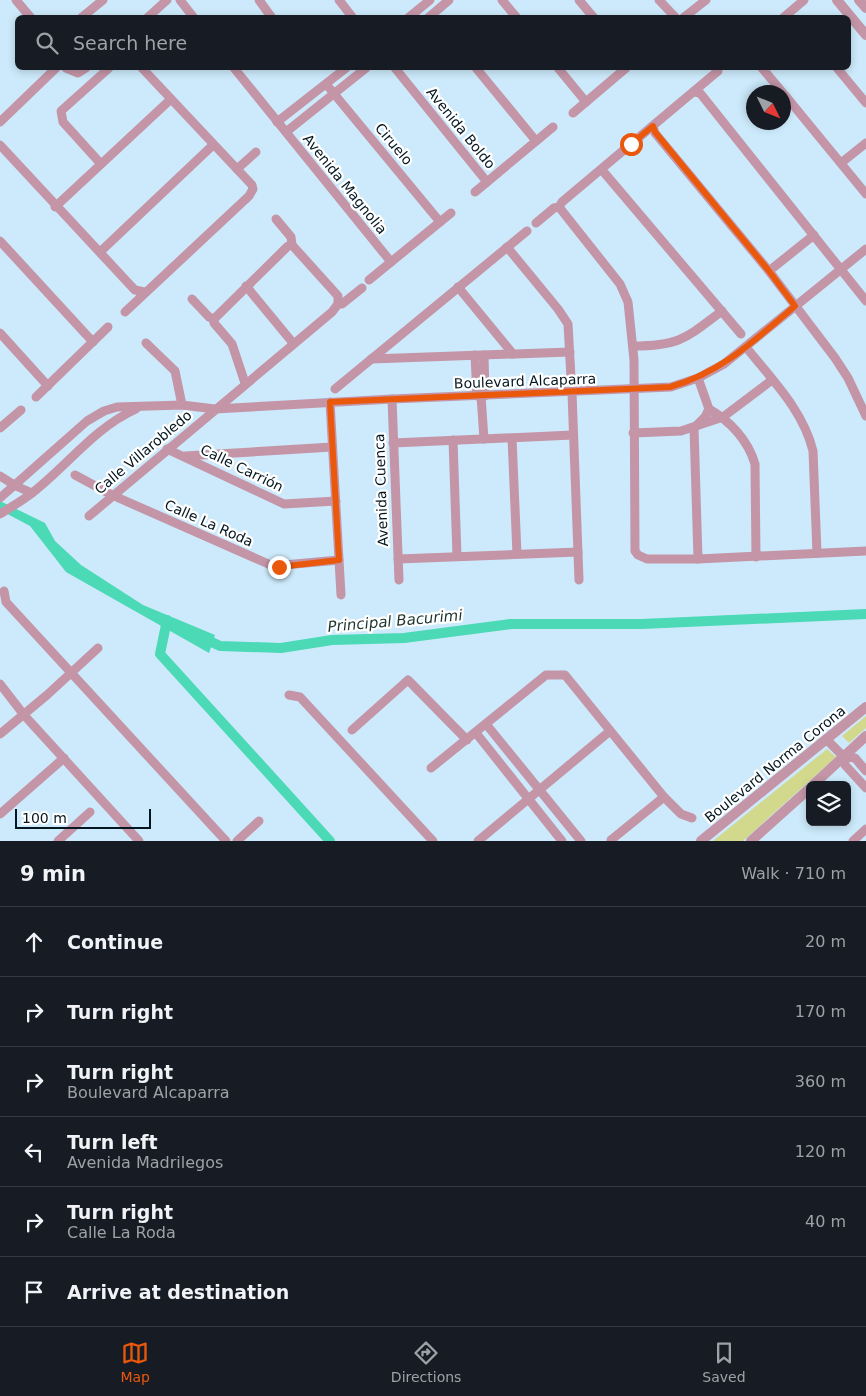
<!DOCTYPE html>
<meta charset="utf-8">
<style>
body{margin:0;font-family:"DejaVu Sans",sans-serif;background:#242831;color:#f1f3f6}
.controls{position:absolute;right:15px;bottom:15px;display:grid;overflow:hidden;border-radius:8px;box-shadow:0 2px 8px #0003}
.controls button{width:45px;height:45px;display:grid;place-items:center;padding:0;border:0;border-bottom:1px solid #363941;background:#171b24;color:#f1f3f6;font:25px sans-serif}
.compass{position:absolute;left:746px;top:85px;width:45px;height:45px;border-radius:50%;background:#171b24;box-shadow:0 2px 8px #0003;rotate:133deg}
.scale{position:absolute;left:15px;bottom:12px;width:136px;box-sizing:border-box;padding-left:5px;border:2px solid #041721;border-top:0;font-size:14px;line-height:18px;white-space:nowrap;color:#041721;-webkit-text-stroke:4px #fff;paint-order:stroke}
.stop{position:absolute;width:15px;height:15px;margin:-11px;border:4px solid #ea580c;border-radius:50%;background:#fff}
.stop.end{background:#ea580c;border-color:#fff;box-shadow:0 1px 5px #0008}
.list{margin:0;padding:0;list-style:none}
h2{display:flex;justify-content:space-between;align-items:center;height:65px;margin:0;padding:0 20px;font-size:21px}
h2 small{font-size:16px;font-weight:400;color:#9ea1a6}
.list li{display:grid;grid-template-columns:32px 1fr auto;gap:15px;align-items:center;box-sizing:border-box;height:70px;padding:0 20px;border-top:1px solid #363941}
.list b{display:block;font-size:19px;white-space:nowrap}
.list p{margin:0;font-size:16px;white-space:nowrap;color:#9ea1a6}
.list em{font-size:16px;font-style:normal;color:#9ea1a6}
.icon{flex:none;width:28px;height:28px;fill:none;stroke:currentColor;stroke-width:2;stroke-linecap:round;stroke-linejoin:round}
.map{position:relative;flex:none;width:866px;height:841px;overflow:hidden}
.search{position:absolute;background:#171b24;box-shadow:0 2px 8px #0003;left:15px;right:15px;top:15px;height:55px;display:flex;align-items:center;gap:12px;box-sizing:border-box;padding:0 18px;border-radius:8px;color:#9ea1a6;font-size:19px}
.sheet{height:485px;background:#171b24}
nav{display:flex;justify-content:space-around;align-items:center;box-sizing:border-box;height:70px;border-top:1px solid #363941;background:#171b24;font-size:14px;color:#9ea1a6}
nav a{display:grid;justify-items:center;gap:2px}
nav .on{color:#ea580c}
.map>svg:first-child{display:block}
.green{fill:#d2d98d}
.water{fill:#4bd9b6}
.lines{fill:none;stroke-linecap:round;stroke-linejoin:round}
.canal{stroke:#4bd9b6;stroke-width:10}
.minor{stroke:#c395a7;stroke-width:9}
.tertiary{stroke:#c395a7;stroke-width:10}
.route{stroke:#ea580c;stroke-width:6}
.labels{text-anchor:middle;stroke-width:4.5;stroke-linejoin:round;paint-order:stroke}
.street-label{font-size:14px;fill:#041721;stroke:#fff}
.water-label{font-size:15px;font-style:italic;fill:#1d352e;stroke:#fff}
</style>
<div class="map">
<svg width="866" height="841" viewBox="0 0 866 841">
<rect width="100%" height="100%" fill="#cceafb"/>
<g class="green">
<path d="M866,716V728L849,743L842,736Z"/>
<path d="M827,749L836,757L743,841H713Z"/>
</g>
<path class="water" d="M0,501L45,523L55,541L81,565L143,605L215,635L209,653L66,572L30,526L0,510Z"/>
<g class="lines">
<g class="canal">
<path d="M167,620L160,654L330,841"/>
<path d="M201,637L220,646L281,648L332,640L404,638L511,624H642L866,614"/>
</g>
<g class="minor">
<path d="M16,0L31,18"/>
<path d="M180,0L194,18"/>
<path d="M259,0L272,18"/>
<path d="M339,0L353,18"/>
<path d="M502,0L517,18"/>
<path d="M579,0L594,18"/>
<path d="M659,0L676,18"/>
<path d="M81,18L103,0"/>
<path d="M147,18L167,0"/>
<path d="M408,18L430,0"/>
<path d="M428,18L449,0"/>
<path d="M683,18L706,0"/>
<path d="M783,18L804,0"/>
<path d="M66,68L78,73L86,68"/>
<path d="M234,68L391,262"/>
<path d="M395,68L487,182"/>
<path d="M476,68L536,141"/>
<path d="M558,68L586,102"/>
<path d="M762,68L782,92"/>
<path d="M837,68L866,103"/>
<path d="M326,84L440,222"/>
<path d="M695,92L700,93L866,301"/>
<path d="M784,94L866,194"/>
<path d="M573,113L626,68"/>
<path d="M0,122L56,68"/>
<path d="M277,122L346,68"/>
<path d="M653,126L655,133L769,271L835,358L848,378L866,416"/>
<path d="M286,132L366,68"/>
<path d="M631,144L718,71"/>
<path d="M0,145L132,287L135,290L144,292"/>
<path d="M841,163L866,143"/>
<path d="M101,164L63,122L61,111L109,68"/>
<path d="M237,169L256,152"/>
<path d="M602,170L741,334"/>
<path d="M475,192L553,127"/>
<path d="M55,207L171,99"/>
<path d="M559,207L620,284L628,302L634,360L635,551L638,555L647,559H698L866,551"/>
<path d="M536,223L554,208L559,207L562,202L625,149"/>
<path d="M0,241L93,342"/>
<path d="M507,247L558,309L568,324L571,378"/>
<path d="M100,252L213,145"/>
<path d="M769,271L814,235"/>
<path d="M369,280L451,213"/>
<path d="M246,286L293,343"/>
<path d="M458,287L513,354"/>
<path d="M192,299L209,317L214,319V323L232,344L245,383"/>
<path d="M338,304H342L362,288"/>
<path d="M125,312L249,196L253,189L252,185L142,68"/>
<path d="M214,319L288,246L292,245"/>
<path d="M0,333L48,386"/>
<path d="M146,343L175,371L182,405"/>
<path d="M633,346C680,346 686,338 722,311"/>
<path d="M746,347C772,380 803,410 813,451L817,553"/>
<path d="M475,355L477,396"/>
<path d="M484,355L485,396"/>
<path d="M371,359L570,352"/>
<path d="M698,378L709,409C730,421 748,440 755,464L756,557"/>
<path d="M335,389L527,231"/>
<path d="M572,393L579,580"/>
<path d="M481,396L484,439"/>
<path d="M36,397L108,327"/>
<path d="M392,399L399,580"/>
<path d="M330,402L341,595"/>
<path d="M0,428L21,410"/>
<path d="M633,433L681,431L723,417L772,380"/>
<path d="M512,438L517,554"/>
<path d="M453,440L457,556"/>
<path d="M393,443L573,435"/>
<path d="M167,449L284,504L336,501"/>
<path d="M185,456L332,447"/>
<path d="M75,475L112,495L273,566L339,560"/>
<path d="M0,476L16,486L32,493"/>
<path d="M0,498L87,421L104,411L117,407L182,405L215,409L392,399L671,387L698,378L724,364L866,249"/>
<path d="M0,514C11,507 22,501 32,493C68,465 94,428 136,409"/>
<path d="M89,516L332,312L338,304V296L292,245L291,237L276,219"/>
<path d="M398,559L578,552"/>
<path d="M698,559L694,428L705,417L709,409"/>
<path d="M4,591L6,602L226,841"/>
<path d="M0,684L24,715L139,841"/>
<path d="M289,695L300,697L433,841"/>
<path d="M486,724L581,841"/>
<path d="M352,730L408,680L467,740"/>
<path d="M476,733L562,841"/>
<path d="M0,734L47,695L98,648"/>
<path d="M827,740L844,757"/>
<path d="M844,757L845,765L866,788"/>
<path d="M844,757L855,758L866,771"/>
<path d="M431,768L546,675H565L664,797L681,814L692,818"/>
<path d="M0,814L64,758"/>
<path d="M611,840L664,797"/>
<path d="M58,841L90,812"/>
<path d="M237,841L259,821"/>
<path d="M478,841L610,731"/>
<path d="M853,841L866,829"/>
</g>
<g class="tertiary">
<path d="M837,0L866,35"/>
<path d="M859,0L866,8"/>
<path d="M813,785L866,736"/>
<path d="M701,841L866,707"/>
<path d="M751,841L810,788"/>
</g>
</g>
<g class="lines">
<path class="route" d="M279,567L339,560L330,402L670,387C721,373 756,339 795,306L769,271L655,132L653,126L631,144"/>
</g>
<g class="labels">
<g class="street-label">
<text transform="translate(461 128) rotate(51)" y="5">Avenida Boldo</text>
<text transform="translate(394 144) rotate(50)" y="5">Ciruelo</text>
<text transform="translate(345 184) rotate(51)" y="5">Avenida Magnolia</text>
<text transform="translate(525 381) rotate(-2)" y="5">Boulevard Alcaparra</text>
<text transform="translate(143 452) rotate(-40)" y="5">Calle Villarobledo</text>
<text transform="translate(242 468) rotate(26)" y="5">Calle Carrión</text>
<text transform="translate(381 490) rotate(-92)" y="5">Avenida Cuenca</text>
<text transform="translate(209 523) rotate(24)" y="5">Calle La Roda</text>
<text transform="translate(775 764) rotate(-39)" y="5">Boulevard Norma Corona</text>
</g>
<g class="water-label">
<text transform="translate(395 621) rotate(-5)" y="5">Principal Bacurimi</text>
</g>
</g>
</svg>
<div class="controls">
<button><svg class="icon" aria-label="layers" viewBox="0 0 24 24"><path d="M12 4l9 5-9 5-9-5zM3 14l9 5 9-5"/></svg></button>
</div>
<svg class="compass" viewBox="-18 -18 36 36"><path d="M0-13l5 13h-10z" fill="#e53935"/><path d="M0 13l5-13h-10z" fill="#9ea1a6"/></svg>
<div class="scale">100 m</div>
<div class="stop" style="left:631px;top:144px"></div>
<div class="stop end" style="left:279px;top:567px"></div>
<div class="search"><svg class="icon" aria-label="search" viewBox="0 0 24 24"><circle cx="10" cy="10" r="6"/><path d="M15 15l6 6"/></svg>Search here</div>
</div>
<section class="sheet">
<h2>9 min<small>Walk · 710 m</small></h2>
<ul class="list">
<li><svg class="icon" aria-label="ahead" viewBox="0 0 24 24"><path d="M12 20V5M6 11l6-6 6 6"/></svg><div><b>Continue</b></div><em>20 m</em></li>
<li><svg class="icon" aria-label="right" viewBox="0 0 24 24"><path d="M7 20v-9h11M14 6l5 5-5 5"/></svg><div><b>Turn right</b></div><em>170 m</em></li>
<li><svg class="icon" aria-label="right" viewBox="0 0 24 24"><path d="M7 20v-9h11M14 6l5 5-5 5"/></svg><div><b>Turn right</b><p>Boulevard Alcaparra</p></div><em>360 m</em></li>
<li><svg class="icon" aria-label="left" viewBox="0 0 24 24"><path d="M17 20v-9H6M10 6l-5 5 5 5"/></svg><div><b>Turn left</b><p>Avenida Madrilegos</p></div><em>120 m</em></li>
<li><svg class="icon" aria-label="right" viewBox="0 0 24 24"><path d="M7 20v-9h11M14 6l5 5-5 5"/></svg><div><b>Turn right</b><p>Calle La Roda</p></div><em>40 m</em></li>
<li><svg class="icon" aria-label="arrive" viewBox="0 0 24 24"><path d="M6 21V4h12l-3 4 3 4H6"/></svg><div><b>Arrive at destination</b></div></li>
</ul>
</section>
<nav>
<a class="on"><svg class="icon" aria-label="map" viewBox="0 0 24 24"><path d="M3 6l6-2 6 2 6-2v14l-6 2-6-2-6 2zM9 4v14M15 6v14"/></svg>Map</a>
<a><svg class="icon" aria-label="directions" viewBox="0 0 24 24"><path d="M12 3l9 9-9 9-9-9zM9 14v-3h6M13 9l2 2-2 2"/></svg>Directions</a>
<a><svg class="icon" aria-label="saved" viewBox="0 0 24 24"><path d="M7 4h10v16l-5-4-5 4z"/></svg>Saved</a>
</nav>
